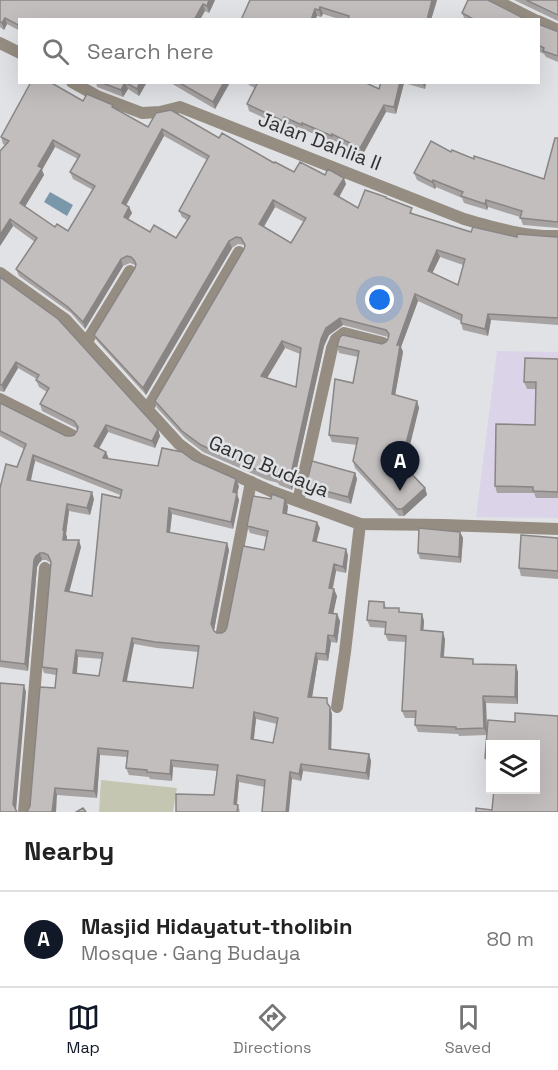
<!DOCTYPE html>
<meta charset="utf-8">
<style>
body{margin:0;font-family:"Space Grotesk",sans-serif;background:#f2f2f2;color:#222}
.controls{position:absolute;right:18px;bottom:18px;display:grid;overflow:hidden;border-radius:0px;box-shadow:0 6px 24px #0002}
.controls button{width:54px;height:54px;display:grid;place-items:center;padding:0;border:0;border-bottom:2px solid #e0e0e0;background:#fff;color:#222;font:30px sans-serif}
.you{position:absolute;left:380px;top:300px;width:21px;height:21px;margin:-15px;border:4px solid #fff;border-radius:50%;background:#1a73e8;box-shadow:0 0 0 9px #1a73e833}
.badge{display:grid;place-items:center;width:39px;height:39px;border-radius:50%;background:#111827;color:#fff;font-size:20px;font-weight:700}
.pin{position:absolute;translate:-50% -50px;filter:drop-shadow(0 2px 3px #0008)}
.pin::after{content:'';position:absolute;top:32px;width:21px;height:18px;background:inherit;clip-path:polygon(0 0,100% 0,50% 100%)}
.list{margin:0;padding:0;list-style:none}
h2{display:flex;justify-content:space-between;align-items:center;height:78px;margin:0;padding:0 24px;font-size:26px}
h2 small{font-size:20px;font-weight:400;color:#767676}
.list li{display:grid;grid-template-columns:39px 1fr auto;gap:18px;align-items:center;box-sizing:border-box;height:96px;padding:0 24px;border-top:2px solid #e0e0e0}
.list b{display:block;font-size:22px;white-space:nowrap}
.list p{margin:0;font-size:20px;white-space:nowrap;color:#767676}
.list em{font-size:20px;font-style:normal;color:#767676}
.icon{flex:none;width:33px;height:33px;fill:none;stroke:currentColor;stroke-width:2;stroke-linecap:round;stroke-linejoin:round}
.map{position:relative;flex:none;width:558px;height:812px;overflow:hidden}
.search{position:absolute;background:#fff;box-shadow:0 6px 24px #0002;left:18px;right:18px;top:18px;height:66px;display:flex;align-items:center;gap:15px;box-sizing:border-box;padding:0 21px;border-radius:0px;color:#767676;font-size:22px}
.sheet{height:174px;background:#fff}
nav{display:flex;justify-content:space-around;align-items:center;box-sizing:border-box;height:84px;border-top:2px solid #e0e0e0;background:#fff;font-size:16px;color:#767676}
nav a{display:grid;justify-items:center;gap:3px}
nav .on{color:#111827}
.map>svg:first-child{display:block}
.education{fill:#dbd4e9}
.green{fill:#c5c6b2}
.water{fill:#7b98ab}
.lines{fill:none;stroke-linecap:round;stroke-linejoin:round}
.street{stroke:#968d82;stroke-width:12}
.wall{fill:#a7a3a3;fill-rule:evenodd}
.shaded-wall{fill:#888584}
.building{fill:#c2bebd;stroke:#888584;stroke-width:1.5;fill-rule:evenodd}
.labels{text-anchor:middle;stroke-width:5;stroke-linejoin:round;paint-order:stroke}
.street-label{font-size:20px;fill:#303031;stroke:#e0e2e5}
</style>
<div class="map">
<svg width="558" height="812" viewBox="0 0 558 812">
<rect width="100%" height="100%" fill="#e0e2e5"/>
<path class="education" d="M497,351L558,352V518L476,517Z"/>
<path class="green" d="M101,780L177,788L173,812H99Z"/>
<path class="water" d="M50,192L73,205L67,216L44,202Z"/>
<g class="lines">
<g class="street">
<path d="M495,0L535,20"/>
<path d="M538,21L558,30"/>
<path d="M0,43L20,53"/>
<path d="M72,82L97,96L142,113L160,112L180,107L464,219C495,228 526,237 558,236"/>
<path d="M0,273L66,320L179,444L199,459L273,492L360,524L443,525L558,529"/>
<path d="M86,343L130,271"/>
<path d="M0,399L72,435"/>
<path d="M148,408L239,252"/>
<path d="M298,501L332,348L336,339L344,333L383,343"/>
<path d="M222,632L251,482"/>
<path d="M337,707L345,652L360,524"/>
<path d="M24,812L45,568"/>
</g>
</g>
<g class="wall">
<path d="M0,0H215L209,13L205,11L20,20V31L7,24L4,30L0,27Z"/>
<path d="M250,0H437L431,20H342L323,14L321,17Z"/>
<path d="M514,0H558V21Z"/>
<path d="M462,13L527,20H465Z"/>
<path d="M538,24L556,31H558V62L546,57L544,54L538,51Z"/>
<path d="M96,82H147L139,96L128,89L123,97L100,88L97,87Z"/>
<path d="M169,82L230,83L215,109Z"/>
<path d="M248,82H302L379,89L381,82H426L425,89L404,83L396,114L386,112L363,154L335,141L334,143L305,130L304,132L287,124L285,128L249,111L247,104L255,88L249,85Z"/>
<path d="M83,101L114,109L148,127L219,138L294,172L325,175L346,184L339,197L358,208L387,199L414,214L471,232L517,237H556L558,236V325L491,320L488,336L463,330L461,323V321L418,301L401,347L403,352L395,395L417,401L419,408L404,466L425,488L427,495L404,516H399L355,468L353,461L357,445L332,442L329,435L353,383L358,357L339,353L337,346L382,344L386,342L388,339V337L343,325L329,335L324,346L292,490L279,485L278,483L267,480L203,452L185,438L157,408L155,401L244,249V245L238,244L232,248L146,395L97,341L94,335L135,268V265L130,263L123,266L85,329L71,313L19,276L16,269L35,242L13,226L0,246L5,145L3,144L1,137ZM164,136L207,160L179,211L182,217L187,220L176,238L150,232L128,219L132,213L129,207L126,205ZM55,147L78,159L70,172L73,179L93,190L68,231L55,227L25,206L44,175L42,170ZM275,207L304,222L291,243L264,227ZM440,257L463,265L458,285L432,273ZM285,348L300,354L296,387L267,378Z"/>
<path d="M558,138V228L523,225L520,217L488,207L487,210L464,203L462,198L436,187L435,189L417,180L414,173L451,152L474,159L544,179Z"/>
<path d="M0,277L160,436L155,448L108,432L99,449L109,459L158,466L193,460L239,486L237,494L239,500L233,529L172,514L170,533L227,543L229,550L214,631L217,633H222L225,631L264,550L267,537L250,533L247,526L288,506L287,514L320,528L316,542L348,555L346,573L336,571L333,589L337,596L333,613L337,614L340,621L337,643L331,642L328,661L318,660L312,697L329,705L332,714L331,749L369,754L371,761L369,780L303,771L301,781L292,779L265,787L239,782L237,805H238L240,812H176L214,795L217,771L173,767L172,781L150,779L149,777L129,775L126,768L127,757L100,755L97,798L57,795L28,810L30,806L55,688L56,675L44,673L42,667L51,563L46,560H42L39,563L37,567L28,671L0,667V488L17,467L24,449L0,436V403L66,436H71L74,435L77,430L76,428L42,411L40,404L47,392L39,387L36,380L37,379L18,368L4,392L0,391ZM35,461L120,495L92,596L69,591L81,547L67,540L66,534L69,511L90,515L94,499L31,481ZM134,644L157,648L198,652L193,688L127,681ZM78,657L102,659L99,676L77,674ZM256,719L277,724L273,743L254,739Z"/>
<path d="M558,359V498H536L534,493H497L495,486L535,425V389H527L524,382Z"/>
<path d="M355,473L357,479L351,504L308,492L306,486Z"/>
<path d="M460,532L463,538L461,563L420,559L418,553Z"/>
<path d="M558,538V579L521,576L519,568Z"/>
<path d="M384,602L386,608L400,613L422,614L424,621L423,631L445,639L444,657L475,664L518,672V704L486,703L487,735L459,736L458,734L418,732L415,725L416,718H405L402,711L406,642L388,641L385,634V628L370,627L367,620Z"/>
<path d="M515,713L558,716V812H476V808L492,810L494,789H536V744H490V766H488L485,758L488,720L515,722Z"/>
</g>
<g class="shaded-wall">
<path d="M209,0H215L209,13L207,6Z"/>
<path d="M432,0H437L431,20H427Z"/>
<path d="M203,4L205,11L200,20H194Z"/>
<path d="M320,7L323,14L321,17L319,10Z"/>
<path d="M315,9L317,15L316,20H311Z"/>
<path d="M5,18L7,24L4,30L2,23Z"/>
<path d="M125,82L128,89L123,97L121,90Z"/>
<path d="M140,82H147L139,96L137,89Z"/>
<path d="M224,82H230L215,109L213,102Z"/>
<path d="M400,82L404,83L396,114L394,107Z"/>
<path d="M422,82H426L425,89Z"/>
<path d="M384,105L386,112L363,154L360,148Z"/>
<path d="M284,117L287,124L285,128L283,121Z"/>
<path d="M162,129L164,136L124,209L122,203Z"/>
<path d="M53,140L55,147L42,170L44,175L23,210L20,203L38,166Z"/>
<path d="M344,178L346,184L337,201L334,194Z"/>
<path d="M433,180L436,187L435,189L432,182Z"/>
<path d="M273,200L275,207L261,231L259,224Z"/>
<path d="M486,200L488,207L487,210L485,204Z"/>
<path d="M129,207L132,213L126,223L124,217Z"/>
<path d="M10,219L13,226L0,246V235Z"/>
<path d="M229,241L232,248L146,395L143,388Z"/>
<path d="M437,250L440,257L430,278L428,271Z"/>
<path d="M121,259L123,266L85,329L83,322Z"/>
<path d="M415,294L418,301L401,347L403,352L394,401L392,394L397,345Z"/>
<path d="M488,314L491,320L488,336L485,329Z"/>
<path d="M340,318L343,325L329,335L324,346L292,490L289,483L321,339L326,328Z"/>
<path d="M282,341L285,348L264,383L261,376Z"/>
<path d="M16,362L18,368L4,392L2,385Z"/>
<path d="M417,401L419,408L404,470L401,463Z"/>
<path d="M106,425L108,432L96,453L94,446Z"/>
<path d="M158,429L160,436L155,448L152,441Z"/>
<path d="M106,452L109,459L103,458Z"/>
<path d="M33,455L35,461L29,487L27,480Z"/>
<path d="M355,473L357,479L351,504L348,497Z"/>
<path d="M236,479L239,486L237,494L239,500L233,529L231,522L233,492Z"/>
<path d="M425,488L427,495L404,516L402,509Z"/>
<path d="M92,492L94,499L90,515L87,508Z"/>
<path d="M285,499L288,506L286,520L283,513Z"/>
<path d="M67,504L69,511L66,534L67,537L66,547L63,540V530Z"/>
<path d="M169,508L172,514L169,539L167,532Z"/>
<path d="M317,522L320,528L315,548L313,541Z"/>
<path d="M460,532L463,538L461,563L459,557Z"/>
<path d="M79,540L81,547L68,597L65,591Z"/>
<path d="M227,543L229,550L214,630L211,624Z"/>
<path d="M346,549L348,555L346,573L343,567Z"/>
<path d="M40,553L42,560L39,563L37,567L28,671L25,664L34,560L36,556Z"/>
<path d="M334,564L336,571L331,595L329,588Z"/>
<path d="M334,589L337,596L332,620L329,613Z"/>
<path d="M337,614L340,621L337,643L334,636Z"/>
<path d="M422,614L424,621L423,637L421,630Z"/>
<path d="M443,632L445,639L443,664L441,657Z"/>
<path d="M328,635L331,642L328,661L326,654Z"/>
<path d="M132,638L134,644L125,688L123,681Z"/>
<path d="M76,650L78,657L76,680L73,673Z"/>
<path d="M316,653L318,660L311,704L308,697Z"/>
<path d="M516,665L518,672V704L515,697Z"/>
<path d="M24,685L26,692L16,811L13,804Z"/>
<path d="M483,696L486,703L487,735L484,728Z"/>
<path d="M330,707L332,714L331,756L329,749Z"/>
<path d="M254,712L256,719L253,745L251,739Z"/>
<path d="M98,748L100,755L97,798L94,791Z"/>
<path d="M369,754L371,761L369,780L366,773Z"/>
<path d="M171,760L173,767L172,781L170,774Z"/>
<path d="M301,764L303,771L301,781L299,774Z"/>
<path d="M290,772L292,779L289,812H286Z"/>
<path d="M237,775L239,782L236,811L234,804Z"/>
<path d="M55,788L57,795L56,812H52Z"/>
</g>
<g class="building">
<path d="M0,0H209L207,6L203,4L194,20H20V26L5,18L2,23L0,22Z"/>
<path d="M250,0H432L427,20H348L349,16L320,7L319,10L315,9L311,20H241Z"/>
<path d="M468,0H488L527,20H475L462,13Z"/>
<path d="M526,0H558V15Z"/>
<path d="M538,24L556,31H558V56L543,51L544,48L538,45Z"/>
<path d="M31,82H50L83,101L87,94L113,105L112,107L148,127L156,113L171,110L219,138L222,133L274,163L275,162L294,172L300,162L325,175L328,169L344,178L334,194L358,208L365,190L386,197V198L412,208L410,213L471,232L473,227L517,237V234L556,237L558,236V318L488,314L485,329L461,323L462,315L415,294L397,345H400L392,394L417,401L401,463L425,488L402,509H397L353,461L358,438L329,435L335,379L353,383L359,351L337,346L340,337L343,335L382,344L386,342L388,339L389,334L386,330L340,318L326,328L321,339L289,483L276,478L277,476L264,473L201,445L182,431L155,401L244,249L245,245L241,238L236,237L229,241L143,388L94,335L135,268L136,264L134,260L131,257L127,256L121,259L83,322L68,307L16,269L37,238L10,219L0,235V151L9,141L1,137ZM162,129L209,156L179,211L190,216L176,238L154,225L150,232L124,217L129,207L122,203ZM53,140L80,155L70,172L95,186L68,231L57,224L55,227L20,203L42,168L38,166ZM273,200L306,218L291,243L259,224ZM437,250L465,259L458,285L428,271ZM282,341L301,348L296,387L261,376Z"/>
<path d="M100,82H125L121,90Z"/>
<path d="M125,82H140L137,89Z"/>
<path d="M178,82H224L213,102Z"/>
<path d="M254,82H364L379,89L381,82H400L394,107L384,105L360,148L332,134V136L302,123V125L284,117L283,121L247,104L257,84Z"/>
<path d="M555,138H558V222L520,218L522,211L486,200L485,204L461,196L463,192L433,180L432,182L414,173L431,141L451,152L452,150L474,159V156L544,179Z"/>
<path d="M0,277L58,319L158,429L152,441L106,425L94,446L106,452L103,458L158,466L162,448L182,452L193,460L236,479L233,492L237,493L231,522L169,508L167,532L227,543L211,624L214,631L217,633H222L225,631L227,627L243,546L264,550L268,531L247,526L253,496L271,499L272,494L285,499L283,513L317,522L313,541L346,549L343,567L334,564L329,588L334,589L329,613L337,614L334,636L328,635L326,654L316,653L308,697L327,698V703L330,707L329,749L369,754L366,773L301,764L299,774L290,772L286,812H262L265,780L237,775L234,804L238,805L237,812H176V794L214,795L218,765L171,760L170,774L147,772V770L126,768L128,751L98,748L94,791L55,788L52,812H26L28,810L30,806L40,687L55,688L57,669L42,667L51,562L48,555L44,553H40L36,556L34,560L25,664L0,661V488L6,464L17,467L26,444L0,431V403L66,436H71L74,435L77,431L78,427L74,421L40,404L49,388L36,380L39,375L16,362L2,385H0ZM33,455L122,490L120,498L102,494L92,596L65,591L79,540H63L64,531L63,530L67,504L87,508L92,492L27,480ZM132,638L155,642L199,646L193,688L123,681ZM76,650L103,653L99,676L73,673ZM254,712L278,718L273,743L251,739Z"/>
<path d="M525,358L558,359V492L533,491V487L495,486L496,424L535,425L536,382H524Z"/>
<path d="M312,461L355,473L348,497L306,486Z"/>
<path d="M419,528L460,532L459,557L418,553Z"/>
<path d="M521,535L558,538V571L519,568Z"/>
<path d="M369,601L384,602V608H399V612L422,614L421,630L443,632L441,657L473,659V664L516,665L515,697L483,696L484,728L456,729V727L415,725L416,711H402L406,636L385,634L386,622L367,620Z"/>
<path d="M0,683L24,685L13,804L17,812H0Z"/>
<path d="M515,713L558,716V812H476V808L492,810L494,789H536V744H490V759L485,758L488,720L515,722Z"/>
<path d="M83,808L86,812H76Z"/>
</g>
<g class="labels">
<g class="street-label">
<text transform="translate(320 141) rotate(21)" y="7">Jalan Dahlia II</text>
<text transform="translate(269 466) rotate(23)" y="7">Gang Budaya</text>
</g>
</g>
</svg>
<div class="controls">
<button><svg class="icon" aria-label="layers" viewBox="0 0 24 24"><path d="M12 4l9 5-9 5-9-5zM3 14l9 5 9-5"/></svg></button>
</div>
<div class="you"></div>
<div class="pin badge" style="left:400px;top:491px">A</div>
<div class="search"><svg class="icon" aria-label="search" viewBox="0 0 24 24"><circle cx="10" cy="10" r="6"/><path d="M15 15l6 6"/></svg>Search here</div>
</div>
<section class="sheet">
<h2>Nearby<small></small></h2>
<ul class="list">
<li><span class="badge">A</span><div><b>Masjid Hidayatut-tholibin</b><p>Mosque · Gang Budaya</p></div><em>80 m</em></li>
</ul>
</section>
<nav>
<a class="on"><svg class="icon" aria-label="map" viewBox="0 0 24 24"><path d="M3 6l6-2 6 2 6-2v14l-6 2-6-2-6 2zM9 4v14M15 6v14"/></svg>Map</a>
<a><svg class="icon" aria-label="directions" viewBox="0 0 24 24"><path d="M12 3l9 9-9 9-9-9zM9 14v-3h6M13 9l2 2-2 2"/></svg>Directions</a>
<a><svg class="icon" aria-label="saved" viewBox="0 0 24 24"><path d="M7 4h10v16l-5-4-5 4z"/></svg>Saved</a>
</nav>
